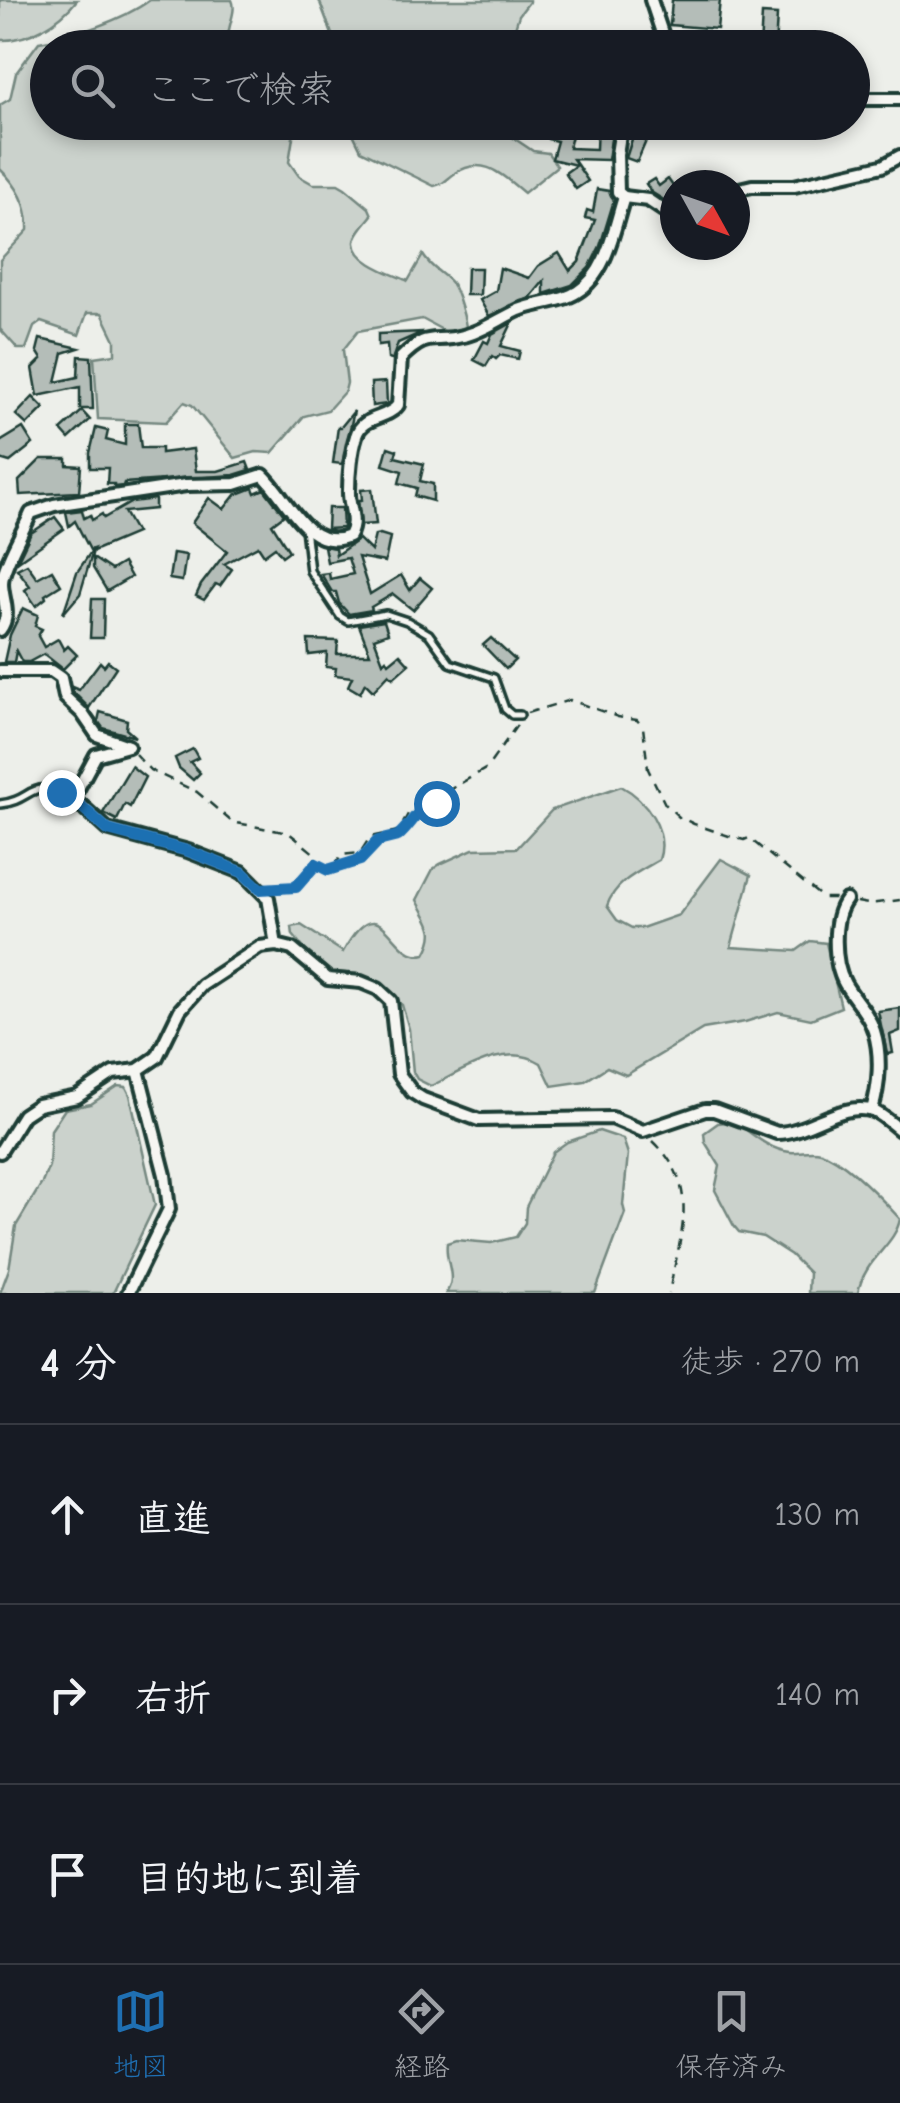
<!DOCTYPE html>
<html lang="ja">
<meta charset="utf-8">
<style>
body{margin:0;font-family:"Comic Neue","Klee One",sans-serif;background:#20242c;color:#f1f3f6}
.compass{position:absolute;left:660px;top:170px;width:90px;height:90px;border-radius:50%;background:#171b24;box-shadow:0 5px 15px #0003;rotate:130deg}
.stop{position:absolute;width:30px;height:30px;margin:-22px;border:8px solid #1f6fb2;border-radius:50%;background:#fff}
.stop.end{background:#1f6fb2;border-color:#fff;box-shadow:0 2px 10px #0008}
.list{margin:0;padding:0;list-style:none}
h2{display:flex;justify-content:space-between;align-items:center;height:130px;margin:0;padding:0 40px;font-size:42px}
h2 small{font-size:32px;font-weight:400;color:#9ea1a6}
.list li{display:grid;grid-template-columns:65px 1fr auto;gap:30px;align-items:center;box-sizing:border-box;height:180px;padding:0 40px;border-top:2px solid #363941}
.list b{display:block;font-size:38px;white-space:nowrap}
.list em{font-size:32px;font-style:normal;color:#9ea1a6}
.icon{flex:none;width:55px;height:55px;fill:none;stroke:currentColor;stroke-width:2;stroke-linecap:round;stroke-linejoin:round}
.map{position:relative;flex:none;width:900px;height:1293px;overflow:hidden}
.search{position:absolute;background:#171b24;box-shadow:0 5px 15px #0003;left:30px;right:30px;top:30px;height:110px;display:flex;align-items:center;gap:25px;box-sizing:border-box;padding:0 35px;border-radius:55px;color:#9ea1a6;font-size:38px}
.sheet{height:670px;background:#171b24}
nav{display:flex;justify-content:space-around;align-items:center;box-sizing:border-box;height:140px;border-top:2px solid #363941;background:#171b24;font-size:28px;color:#9ea1a6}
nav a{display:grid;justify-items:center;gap:5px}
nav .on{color:#1f6fb2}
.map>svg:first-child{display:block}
.green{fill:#cbd2cc;stroke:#758880;stroke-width:2.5}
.building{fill:#b4bdb8;stroke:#1f3d34;stroke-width:2.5}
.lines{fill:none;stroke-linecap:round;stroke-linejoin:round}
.lane-casing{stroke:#1f3d34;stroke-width:12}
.street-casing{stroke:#1f3d34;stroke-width:18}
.path{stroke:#1f3d34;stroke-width:2.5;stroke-dasharray:10 8;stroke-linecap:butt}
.lane{stroke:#f6f6f2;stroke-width:5}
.street{stroke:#f6f6f2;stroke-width:10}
.route{stroke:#1f6fb2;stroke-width:12}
</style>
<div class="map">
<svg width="900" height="1293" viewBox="0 0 900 1293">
<rect width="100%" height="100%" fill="#edefea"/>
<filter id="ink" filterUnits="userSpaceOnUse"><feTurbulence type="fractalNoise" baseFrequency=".01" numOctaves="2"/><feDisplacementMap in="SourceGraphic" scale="20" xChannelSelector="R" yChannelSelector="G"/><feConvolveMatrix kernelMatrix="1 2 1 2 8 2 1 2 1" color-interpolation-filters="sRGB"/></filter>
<g filter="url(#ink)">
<g class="green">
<path d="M0,0H77C60,22 29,41 0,40Z"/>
<path d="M150,0H232C238,12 225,28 228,47L48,48V122L289,123L294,131L289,162L299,176L313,184H338L345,188L369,208L372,215C367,222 354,234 355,243C356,263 393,274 408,281L423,255C432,270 445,274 452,284C457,291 467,323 466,331L450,334L422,319L358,331L343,350L347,383L345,391L328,410L304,416L272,453L256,452L235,458L192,405L184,402L166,422L98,419L94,357L115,354V340L102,313H87L79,335L41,322L34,327L26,349H18L0,329V260L28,230C29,205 18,186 0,169V105L10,99L16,73L39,42C72,37 123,20 150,0Z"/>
<path d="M319,0H529V2L519,15L509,47L402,48L398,44L396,47L332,48L333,37Z"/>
<path d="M348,123H491L533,151L548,153L557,166L524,193C502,175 483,154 454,174C446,180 444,184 434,186L361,150Z"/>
<path d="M621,786C646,799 669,831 659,860C638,872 615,882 607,906L617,920L632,928H642L679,915L721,859L751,875L731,947L796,951L810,941L826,943L841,1007L811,1019L778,1012L745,1022L703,1029L626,1075L607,1067L585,1081L552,1086L541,1063C506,1041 463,1071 431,1086L417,1079L413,1072L409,1029L402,1005L372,981L357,974L323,972L293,935L292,927L301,925L343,952C383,879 391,964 425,954C439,930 429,923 417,900L433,869L440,864L473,849L517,848L552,810Z"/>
<path d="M118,1086L126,1087L130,1095L155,1205L113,1293H0L9,1269L16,1226L42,1183L49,1166L51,1130L65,1109L91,1104Z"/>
<path d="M734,1121C751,1133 769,1150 790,1152C800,1153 811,1149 821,1152C846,1161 882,1199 900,1219C895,1246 864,1259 858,1293H808L809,1273L791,1255L763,1237L739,1232L734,1226L715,1190L720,1166L705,1142L704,1133L718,1123Z"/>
<path d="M599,1131L623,1139L628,1154L623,1205L625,1213L595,1293H446C458,1276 444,1262 447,1243L456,1240L491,1243L516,1237L525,1223L526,1207L553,1152L567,1142Z"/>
</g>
<g class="building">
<path d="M672,0H720L717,29L670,25Z"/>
<path d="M762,14L777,15L775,48H760Z"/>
<path d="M597,125L613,126L608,160L573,159L588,181L576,189L565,173L576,165L552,159L557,141L548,139L551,126L573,131L569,148L596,149Z"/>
<path d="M633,136L646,141L637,162L626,158Z"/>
<path d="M654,179L659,186L668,179L675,189V194L668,199L675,207L651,192L646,184Z"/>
<path d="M597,189L609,191L614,200L600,246L589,268L572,285L544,294V281L530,298L489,316L480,300L496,291L500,268L529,278L538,266L559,253L570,271L579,262L595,220L585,218L587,210L593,212Z"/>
<path d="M467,268H481L480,295H466Z"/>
<path d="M512,323L501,346L520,351L518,359L500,355L496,359L492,356L486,366L474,360L484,341L488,343L492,334Z"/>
<path d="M423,332L398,343L392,360L388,359L387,344L378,345V334Z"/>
<path d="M40,339L79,348L63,353L56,382L78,377L79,356L91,357L93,409H80V387L38,396L33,368L42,359L37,351Z"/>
<path d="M386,382L387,404L372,406L371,383Z"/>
<path d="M33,397L44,408L27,425L16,415Z"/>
<path d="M82,411L90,420L69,439L61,430Z"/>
<path d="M354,411L342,464L333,463L338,427H341Z"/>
<path d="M125,424H138L141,448H161V453L193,449L196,471H218L247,462L250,470L234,475L124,483L123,486L114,487V484H107L108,468H90V453L96,428L108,431L106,440L125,445Z"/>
<path d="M23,428L33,444L10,462L0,459V442Z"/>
<path d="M388,447L397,450L395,457L424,464L420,481L433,484V501L415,496L417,488L399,483L402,471L383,465Z"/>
<path d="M41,459H67V465L81,466L79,492L20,495L19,481Z"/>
<path d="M253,488L255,493L264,489L284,515L272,524L289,551L282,556L275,547L264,555L258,546L224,564L232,569L220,586L216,584L204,600L196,596L201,585L227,551L192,523L209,498L224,509L235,495Z"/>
<path d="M372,489L376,524L361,525L358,500H362L361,490Z"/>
<path d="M155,499V509L124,512L136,533L93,551L80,594L63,614L77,572L93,549L90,550L75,521L69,526L66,512L82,510L84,518L90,515L92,520L102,514L104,518L132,502Z"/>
<path d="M328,508H342L343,528L327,529Z"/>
<path d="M55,517L64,529L17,562L31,533Z"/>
<path d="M380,534L390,537L385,562L358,557L370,594L401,575L410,590L420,578L432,588L413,610L393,594L371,607L372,610L349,614L339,603L336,592H332L321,574L329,573L330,579L353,574L348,558L327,562L324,546L335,548L336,555L359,539L371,551L375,535Z"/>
<path d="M173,553L186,555L182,581L169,579Z"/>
<path d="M93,558L111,570L123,563L131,577L107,591L93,568Z"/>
<path d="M27,564L37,578L52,570L61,585L45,595L46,598L36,606L25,590L30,586L17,569Z"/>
<path d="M92,599H104L103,638H90Z"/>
<path d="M23,608L38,615L35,626L42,629L38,636L44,647L58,639L64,650L68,646L77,655L63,669L44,654L29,662H22L16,651L14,662H4L10,635Z"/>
<path d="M384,621L388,633L374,638L383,662L386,659L389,663L400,654L409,664L393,678L389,674L373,691L365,683L360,693L348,686L352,677L335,675L336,668L326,667L327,653L309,655L308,640L338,641L337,654H370L359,625Z"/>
<path d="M491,638L515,660L506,669L483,645Z"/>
<path d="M108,661L116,667L89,708L73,692L72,687L79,690L100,662L104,666Z"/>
<path d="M100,712L127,720L126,729L135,737L103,728L98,721Z"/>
<path d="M193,749L198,758L190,762L200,773L193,780L179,768L175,758Z"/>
<path d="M131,766L145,777L130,807L125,804L117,820L103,813Z"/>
<path d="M900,1008V1031L890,1035L893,1053L887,1054L878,1011Z"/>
</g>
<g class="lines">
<defs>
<g id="lane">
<path d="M305,528L310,571L340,616L348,621L386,614L407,621L429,634L450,663L494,678L505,709L512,715H520"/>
<path d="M0,804C34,801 29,775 73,798"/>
</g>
<g id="street">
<path d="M651,0L667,48"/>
<path d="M852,99H900"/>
<path d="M735,190L752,186H794L882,166L900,156"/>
<path d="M624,197L648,200L675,218"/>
<path d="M0,630C12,614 2,600 2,583C2,567 24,530 31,513L54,505L186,485L235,484L263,475C287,497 308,554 349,536C358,520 348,507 349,490C349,475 351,451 356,436C362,415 387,420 398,405L401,358C429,330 431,344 463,336C482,332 501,318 519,310C537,303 562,302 577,292C607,274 614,228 624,197L618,192L617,154L622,122"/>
<path d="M0,671H51L61,678L65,697L82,713L97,735L128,746L96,755L73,798L107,829L188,851L242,872L268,898L276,945"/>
<path d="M846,900C832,918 833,963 845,984C855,1001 868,1012 874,1031C882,1056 879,1086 872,1110"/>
<path d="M0,1152L23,1115L38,1105L77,1097L113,1073L138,1070L157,1057L180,1010L202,985L260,947L276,945L292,949L328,979L361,982L378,989L391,1001L399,1074L412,1092L423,1099L479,1120L612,1118L643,1131L705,1110H714L777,1133C808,1133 841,1101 873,1111C882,1114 892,1124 900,1130"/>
<path d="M128,1293L169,1209L165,1175L138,1070"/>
</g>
</defs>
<use href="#lane" class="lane-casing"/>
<use href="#street" class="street-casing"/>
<g class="path">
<path d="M527,713L570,700L618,717L637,720L643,727L648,769L665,804L679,817L694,824L729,836L744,840L749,838L823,898H835"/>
<path d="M135,754L150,770L197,792L232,822L289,833L315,854L316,864L329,870L361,860L378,841L398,836L405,831L412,816L422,808L446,800L451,794"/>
<path d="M334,867L342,855L360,853L370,837L399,831L408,814L487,768L517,725"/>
<path d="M272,888L295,887L315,866"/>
<path d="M857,902L869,904L900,900"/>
<path d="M653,1141C702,1188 680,1234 669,1293"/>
</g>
<use href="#lane" class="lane"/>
<use href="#street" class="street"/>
</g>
</g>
<g class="lines" filter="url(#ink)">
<path class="route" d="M61,792L72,798L108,830L188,851L242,872L260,889L296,887L316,864L328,870L360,860L378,841L398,836C413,823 415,810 436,803"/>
</g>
</svg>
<svg class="compass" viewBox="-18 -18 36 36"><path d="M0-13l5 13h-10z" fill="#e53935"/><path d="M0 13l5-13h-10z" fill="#9ea1a6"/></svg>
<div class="stop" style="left:436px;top:803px"></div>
<div class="stop end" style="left:61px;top:792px"></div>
<div class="search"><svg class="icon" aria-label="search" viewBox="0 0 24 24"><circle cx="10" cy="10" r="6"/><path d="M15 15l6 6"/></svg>ここで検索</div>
</div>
<section class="sheet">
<h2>4 分<small>徒歩 · 270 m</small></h2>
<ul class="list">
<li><svg class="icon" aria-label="ahead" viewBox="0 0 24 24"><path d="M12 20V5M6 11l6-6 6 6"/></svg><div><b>直進</b></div><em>130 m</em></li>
<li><svg class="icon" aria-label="right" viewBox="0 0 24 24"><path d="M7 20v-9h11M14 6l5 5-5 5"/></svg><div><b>右折</b></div><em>140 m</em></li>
<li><svg class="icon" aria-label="arrive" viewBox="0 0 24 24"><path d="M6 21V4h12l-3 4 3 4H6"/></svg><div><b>目的地に到着</b></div></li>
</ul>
</section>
<nav>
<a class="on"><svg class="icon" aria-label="map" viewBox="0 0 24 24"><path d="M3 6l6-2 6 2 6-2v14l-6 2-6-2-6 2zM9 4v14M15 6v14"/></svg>地図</a>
<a><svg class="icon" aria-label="directions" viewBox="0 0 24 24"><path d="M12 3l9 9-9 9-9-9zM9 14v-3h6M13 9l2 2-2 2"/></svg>経路</a>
<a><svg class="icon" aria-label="saved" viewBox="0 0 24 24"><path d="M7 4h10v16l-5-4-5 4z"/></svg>保存済み</a>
</nav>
